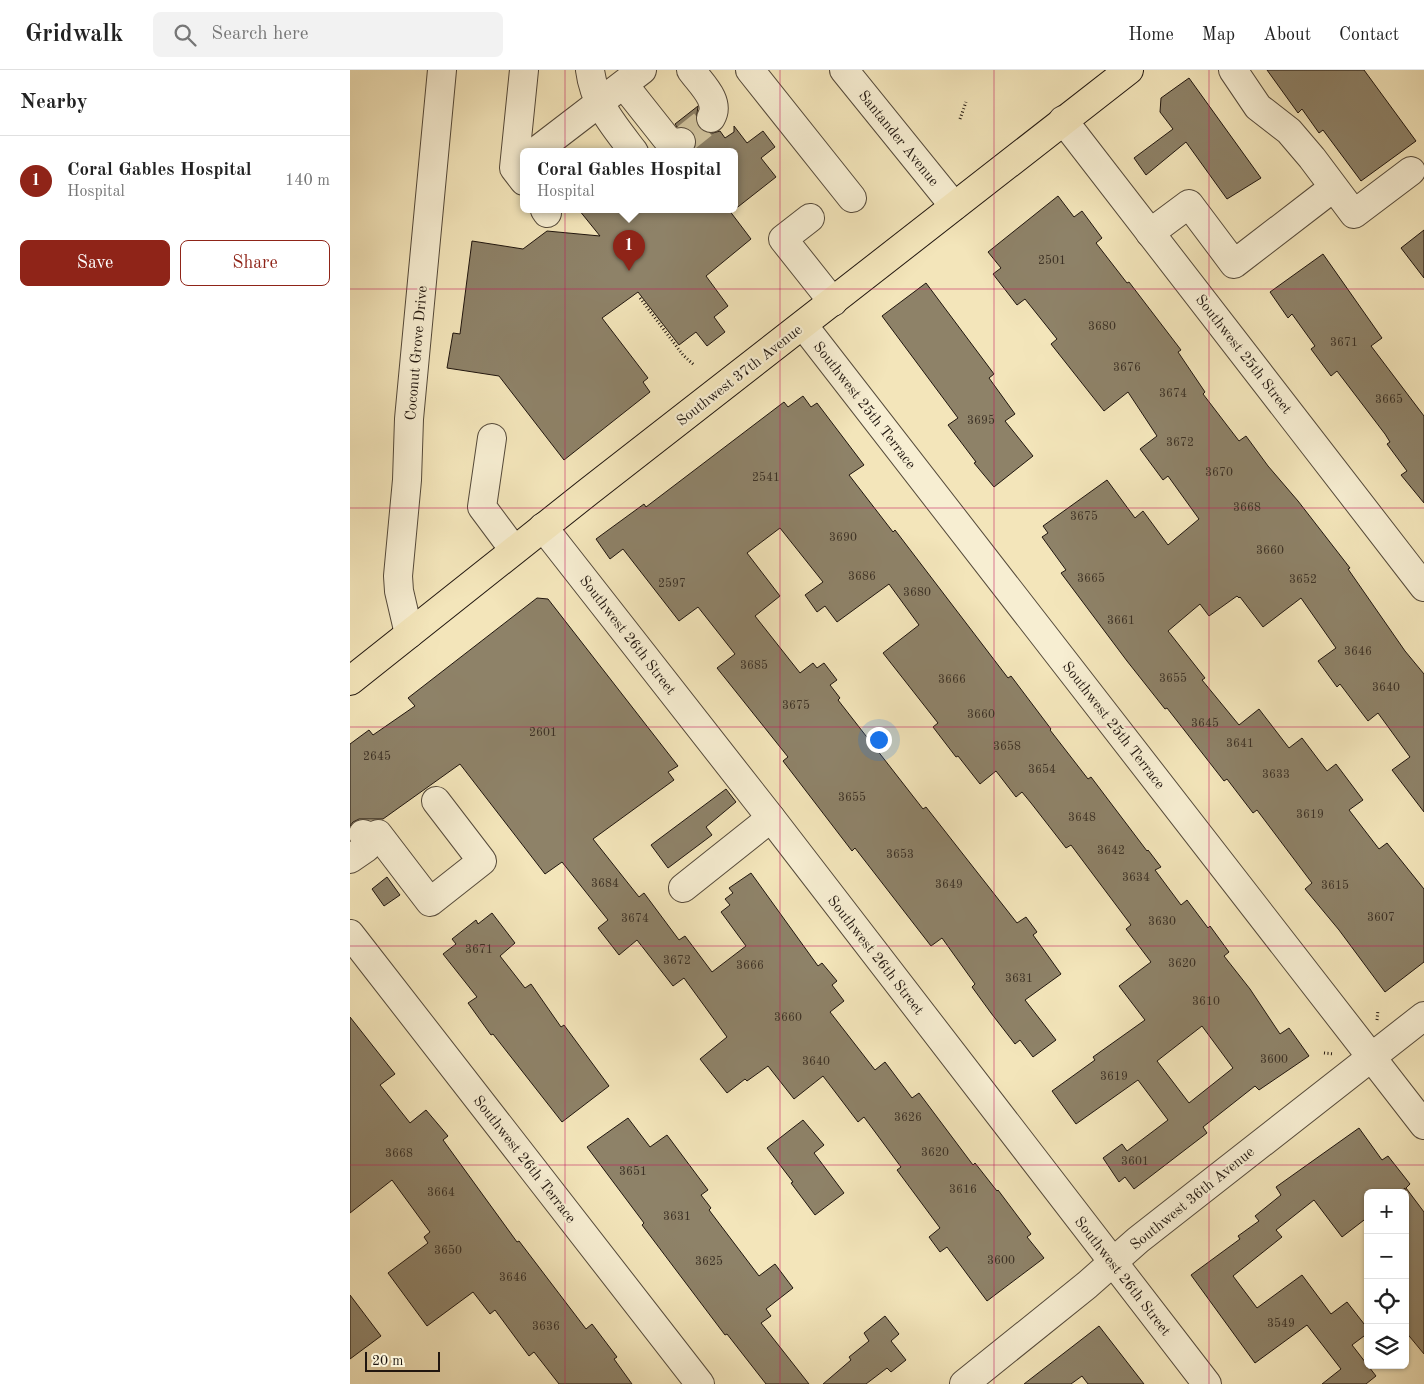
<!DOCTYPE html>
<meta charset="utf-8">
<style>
body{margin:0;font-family:"Old Standard TT",serif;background:#f2f2f2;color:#222}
.controls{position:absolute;right:15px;bottom:15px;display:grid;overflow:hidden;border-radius:8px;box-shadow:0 1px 4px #0004}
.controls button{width:45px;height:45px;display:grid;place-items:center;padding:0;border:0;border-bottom:1px solid #e0e0e0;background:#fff;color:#222;font:25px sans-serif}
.scale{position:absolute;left:15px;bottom:12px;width:75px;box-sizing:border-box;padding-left:5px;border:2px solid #20160f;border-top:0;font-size:14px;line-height:18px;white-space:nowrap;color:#20160f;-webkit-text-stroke:4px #f7eed2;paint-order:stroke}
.you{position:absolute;left:528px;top:669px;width:18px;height:18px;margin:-12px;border:4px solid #fff;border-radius:50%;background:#1a73e8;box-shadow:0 0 0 8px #1a73e833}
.badge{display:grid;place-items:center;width:32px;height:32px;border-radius:50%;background:#8f2418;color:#fff;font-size:16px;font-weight:700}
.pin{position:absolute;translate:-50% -41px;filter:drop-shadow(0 1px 2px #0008)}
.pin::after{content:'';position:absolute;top:26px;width:18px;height:15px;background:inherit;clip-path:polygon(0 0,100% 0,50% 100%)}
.popup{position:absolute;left:170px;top:78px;width:218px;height:65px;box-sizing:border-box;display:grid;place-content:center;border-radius:8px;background:#fff;filter:drop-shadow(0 1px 4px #0005);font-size:16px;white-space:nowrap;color:#767676}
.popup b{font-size:19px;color:#222}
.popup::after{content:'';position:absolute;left:50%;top:100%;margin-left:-10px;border:10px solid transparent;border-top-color:#fff}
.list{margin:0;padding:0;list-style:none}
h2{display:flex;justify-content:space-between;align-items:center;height:65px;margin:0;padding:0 20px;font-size:21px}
h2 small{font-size:16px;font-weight:400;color:#767676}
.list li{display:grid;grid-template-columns:32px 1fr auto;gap:15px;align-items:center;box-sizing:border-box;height:90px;padding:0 20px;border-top:1px solid #e0e0e0}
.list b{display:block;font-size:19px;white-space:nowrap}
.list p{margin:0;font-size:16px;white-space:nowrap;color:#767676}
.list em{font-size:16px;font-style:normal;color:#767676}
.actions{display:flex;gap:10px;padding:15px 20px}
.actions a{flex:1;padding:11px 0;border:1px solid #8f2418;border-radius:8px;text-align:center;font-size:18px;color:#8f2418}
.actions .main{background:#8f2418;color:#fff}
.icon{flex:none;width:28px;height:28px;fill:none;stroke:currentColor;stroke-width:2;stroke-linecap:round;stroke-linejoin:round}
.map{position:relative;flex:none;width:1074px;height:1314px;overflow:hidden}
header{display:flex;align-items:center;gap:30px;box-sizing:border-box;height:70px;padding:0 25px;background:#fff;border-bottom:1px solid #e0e0e0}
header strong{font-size:24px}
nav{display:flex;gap:28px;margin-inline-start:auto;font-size:18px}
.search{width:350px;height:45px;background:#f2f2f2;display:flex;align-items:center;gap:12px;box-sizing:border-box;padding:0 18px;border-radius:8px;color:#767676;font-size:19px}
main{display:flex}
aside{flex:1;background:#fff}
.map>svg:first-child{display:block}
.building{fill:#8e8268;stroke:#20160f;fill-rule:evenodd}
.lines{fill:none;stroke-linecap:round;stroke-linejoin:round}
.minor-tunnel{stroke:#d3c6a0;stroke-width:28;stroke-dasharray:28 14;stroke-linecap:butt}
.minor-casing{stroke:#554a3a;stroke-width:30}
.major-casing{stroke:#20160f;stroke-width:30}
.path{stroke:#20160f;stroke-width:3;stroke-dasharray:1 2.5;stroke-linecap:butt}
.minor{stroke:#f7eed2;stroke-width:28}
.major{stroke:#f3e5ba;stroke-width:28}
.grid{fill:none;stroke:#c2185b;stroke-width:1;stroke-opacity:0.55}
.labels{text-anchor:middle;stroke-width:4.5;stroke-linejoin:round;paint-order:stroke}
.number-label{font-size:12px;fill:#3c3125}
.street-label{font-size:15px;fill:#20160f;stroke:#f7eed2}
</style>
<header>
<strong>Gridwalk</strong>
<div class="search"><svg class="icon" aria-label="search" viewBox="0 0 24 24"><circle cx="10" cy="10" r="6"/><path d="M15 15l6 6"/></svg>Search here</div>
<nav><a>Home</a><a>Map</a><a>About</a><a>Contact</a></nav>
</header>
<main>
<aside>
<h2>Nearby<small></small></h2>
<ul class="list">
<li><span class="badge">1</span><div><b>Coral Gables Hospital</b><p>Hospital</p></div><em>140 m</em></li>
</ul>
<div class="actions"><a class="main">Save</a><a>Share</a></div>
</aside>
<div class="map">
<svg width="1074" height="1314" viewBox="0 0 1074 1314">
<rect width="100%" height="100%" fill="#f3e5ba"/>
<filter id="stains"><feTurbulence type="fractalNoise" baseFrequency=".004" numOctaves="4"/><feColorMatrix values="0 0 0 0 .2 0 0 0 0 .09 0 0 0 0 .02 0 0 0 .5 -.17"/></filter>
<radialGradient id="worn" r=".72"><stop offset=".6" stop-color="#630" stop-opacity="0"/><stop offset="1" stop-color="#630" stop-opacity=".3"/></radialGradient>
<g class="building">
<path d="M917,0H1014L1066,71L1011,111L973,60L969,63L952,39L948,43Z"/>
<path d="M839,8L911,108L877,129L836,72L796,105L784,88L823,59L810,42L811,28Z"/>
<path d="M348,36L346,51L349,57L355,62L363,63L370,61L375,68L384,62V56L397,73L413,61L425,77L411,88L426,107L384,140V82H343L346,75V68L342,61L335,57H327L325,54Z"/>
<path d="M708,126L724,147L732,141L752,168L746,173L777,213L779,212L831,280L828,282L855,322L853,324L889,371L896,366L918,396L948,431L1000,498L998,499L1055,581L1074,604V742L1042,700L1060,687L1028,643L1018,651L990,614L987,617L968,591L986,578L951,528L913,557L890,527L889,528L887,526L859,546L850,534L818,561L855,608L852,610L889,655L909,639L939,678L952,668L977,701L986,694L1013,730L999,740L1029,779L1037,773L1074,819V892L1035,922L989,860L955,819L962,813L907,740L903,743L877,709L874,711L817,638L815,639L777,591L711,503L716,500L692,467L698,463L693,456L757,410L785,448L793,441L818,475L849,449L818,406L813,410L790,379L807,366L778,322L754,341L701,274L707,269L675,229L667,235L643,204L651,198L638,182Z"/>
<path d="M229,140H379L401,169L356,206L378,236L364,247L375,262L357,276L346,262L329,275L288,222L252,248L298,308L293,312L300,322L214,390L149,306L97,298L103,263L110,264L122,171L173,179L197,161L250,166Z"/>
<path d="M1074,160V208L1051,178Z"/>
<path d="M973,184L1032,268L1021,276L1074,346V433L1051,405L1057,401L1037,374L1040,372L1035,364L987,301L981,306L961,279L965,276L942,244L938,248L920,222Z"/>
<path d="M576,213L644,304L639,308L665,344L655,351L683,386L644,417L624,393L626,392L598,355L608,348L532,246Z"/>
<path d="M453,326L461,337L467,333L514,395L499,405L543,462L545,460L658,608L661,606L701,659L700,660L738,709L741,707L797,781L798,780L811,797L805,800L831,835L837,830L858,858L860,856L879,882L874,886L900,919L930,964L939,958L959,986L909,1020L905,1016L853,1057L857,1063L784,1119L775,1107L769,1112L753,1088L772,1074L777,1081L818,1050L788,1010L726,1054L702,1021L745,990L743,987L795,950L769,916L801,892L776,859L781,855L721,775L716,778L681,733L672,722L666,727L646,701L630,714L608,686L606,687L583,657L588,653L533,583L569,555L539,514L487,552L475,536L467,542L455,525L473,512L430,458L397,483L430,526L405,546L450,603L463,593L467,598L474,593L487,610L480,615L490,628L488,630L573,739L576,737L667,853L676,847L687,862L683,865L711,904L675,930L706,970L683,987L670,970L665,974L641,943L622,917L625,914L592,868L581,876L505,778L502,781L433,691L438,687L367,598L385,584L348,537L329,551L273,479L260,489L246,469L294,434L296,437L434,332L438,337ZM852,956L883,998L839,1033L807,991Z"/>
<path d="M187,528L198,529L328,696L318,702L324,710L243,769L289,827L294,823L329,870L335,866L362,902L396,876L371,842L380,835L375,829L383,823L379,818L401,803L468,896L472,893L487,911L482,915L494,931L480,942L525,1000L535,992L562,1028L569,1023L623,1095L625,1093L647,1121L648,1120L681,1164L677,1167L694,1188L637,1231L597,1177L590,1182L579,1167L590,1158L547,1100L551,1097L514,1047L508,1052L473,1006L444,1029L418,996L397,1011L395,1009L377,1023L350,989L377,967L334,908L323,916L287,870L269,885L248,858L258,850L212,792L195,804L110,694L33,749H9L3,752L0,756V674L19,660L23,665L65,636L58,628Z"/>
<path d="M376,719L386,732L356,757L362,765L318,798L301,775Z"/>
<path d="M37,807L50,825L34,836L22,819Z"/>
<path d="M142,843L165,873L150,886L175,918L181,914L211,957L214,955L259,1016L212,1052L143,964L141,965L118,933L127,927L93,884L106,874L102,869L126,850L128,854Z"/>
<path d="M0,947L45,1004L30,1015L60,1053L76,1040L98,1066L93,1070L167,1172L169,1171L236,1259L242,1254L267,1287L264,1289L282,1314H209L184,1282L179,1286L145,1240L140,1244L123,1222L77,1256L38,1203L78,1173L74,1167L80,1162L42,1110L0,1143Z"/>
<path d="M278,1048L300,1077L317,1065L358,1120L351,1125L361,1138L359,1140L409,1206L425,1194L443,1218L416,1239L421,1246L411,1253L459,1314H416L377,1264L375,1265L292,1155L294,1153L237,1077Z"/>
<path d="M453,1050L474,1075L464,1083L494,1123L465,1145L441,1113L443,1112L417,1078Z"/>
<path d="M1009,1058L1032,1090L1038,1086L1060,1114L1056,1118L1074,1142V1284L1055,1261V1118L1049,1123H1018V1147L992,1167L964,1130L926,1160L932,1167L883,1206L907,1238L952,1205L981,1244L997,1232L1018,1259V1263L1002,1275L1026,1306L1016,1314H972L991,1299L957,1255L905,1293L841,1205L890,1169L888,1166L909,1151L905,1146L931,1125L926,1117Z"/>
<path d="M0,1225L31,1266L0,1289Z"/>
<path d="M535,1246L549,1264L541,1271L556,1290L541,1302L537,1298L516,1314H473L501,1290L499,1287L519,1271L514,1263Z"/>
<path d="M749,1256L794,1314H738L732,1306L721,1314H674Z"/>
</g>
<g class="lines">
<path class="minor-tunnel" d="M331,72L361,48"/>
<defs>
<g id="minor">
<path d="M240,0C244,33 264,56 284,82"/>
<path d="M341,0C351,14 371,31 361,48"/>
<path d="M400,0L502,128"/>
<path d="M494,0L604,136"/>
<path d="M883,0L908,37L939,61L962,88L1004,144L1061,101"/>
<path d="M274,15L316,68L324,74L331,72"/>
<path d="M713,50L1074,517"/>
<path d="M185,82L292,0"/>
<path d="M174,111L164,98L174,0"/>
<path d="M195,140L197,143"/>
<path d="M460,148L433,169L483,232"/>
<path d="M800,163L839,134L884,194L975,124"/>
<path d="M453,255L1074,1055"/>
<path d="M142,368L132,437L164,480"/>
<path d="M193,457L421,748L857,1314"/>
<path d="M59,564L49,521L48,506L57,410L59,349L92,0"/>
<path d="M13,764L22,767L28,764L80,832L132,791L86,731"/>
<path d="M0,789L16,778L22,767"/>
<path d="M333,818L421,748"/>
<path d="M0,864L350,1314"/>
<path d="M614,1314L737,1215L788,1170L1074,946"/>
</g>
<path id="major" d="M0,611L238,422L779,0"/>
</defs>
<use href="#minor" class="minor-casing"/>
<use href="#major" class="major-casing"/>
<g class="path">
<path d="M610,49L616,32"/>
<path d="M290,228L333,285L344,295"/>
<path d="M1027,950L1028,940"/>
<path d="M974,983L984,984"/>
</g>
<use href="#minor" class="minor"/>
<use href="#major" class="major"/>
</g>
<path class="grid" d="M215,0V1314M430,0V1314M644,0V1314M859,0V1314M0,219H1074M0,438H1074M0,657H1074M0,876H1074M0,1095H1074"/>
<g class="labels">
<g class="number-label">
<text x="702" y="194">2501</text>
<text x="752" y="260">3680</text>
<text x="994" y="276">3671</text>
<text x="777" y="301">3676</text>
<text x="823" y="327">3674</text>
<text x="1039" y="333">3665</text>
<text x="631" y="354">3695</text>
<text x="830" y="376">3672</text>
<text x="869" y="406">3670</text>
<text x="416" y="411">2541</text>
<text x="897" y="441">3668</text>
<text x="734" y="450">3675</text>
<text x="493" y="471">3690</text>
<text x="920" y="484">3660</text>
<text x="512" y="510">3686</text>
<text x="741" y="512">3665</text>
<text x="953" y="513">3652</text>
<text x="322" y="517">2597</text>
<text x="567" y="526">3680</text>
<text x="771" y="554">3661</text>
<text x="1008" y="585">3646</text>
<text x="404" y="599">3685</text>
<text x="823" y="612">3655</text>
<text x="602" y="613">3666</text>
<text x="1036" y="621">3640</text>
<text x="446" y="639">3675</text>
<text x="631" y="648">3660</text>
<text x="855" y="657">3645</text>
<text x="193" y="666">2601</text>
<text x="890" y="677">3641</text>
<text x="657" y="680">3658</text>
<text x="27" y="690">2645</text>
<text x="692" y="703">3654</text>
<text x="926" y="708">3633</text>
<text x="502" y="731">3655</text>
<text x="960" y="748">3619</text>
<text x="732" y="751">3648</text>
<text x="761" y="784">3642</text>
<text x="550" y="788">3653</text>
<text x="786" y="811">3634</text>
<text x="255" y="817">3684</text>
<text x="599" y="818">3649</text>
<text x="985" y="819">3615</text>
<text x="1031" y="851">3607</text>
<text x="285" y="852">3674</text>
<text x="812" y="855">3630</text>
<text x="129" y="883">3671</text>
<text x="327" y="894">3672</text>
<text x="832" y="897">3620</text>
<text x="400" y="899">3666</text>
<text x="669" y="912">3631</text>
<text x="856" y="935">3610</text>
<text x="438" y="951">3660</text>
<text x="924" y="993">3600</text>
<text x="466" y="995">3640</text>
<text x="764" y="1010">3619</text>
<text x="558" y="1051">3626</text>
<text x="585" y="1086">3620</text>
<text x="49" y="1087">3668</text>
<text x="785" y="1095">3601</text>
<text x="283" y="1105">3651</text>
<text x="613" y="1123">3616</text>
<text x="91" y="1126">3664</text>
<text x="327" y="1150">3631</text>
<text x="98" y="1184">3650</text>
<text x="651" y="1194">3600</text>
<text x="359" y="1195">3625</text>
<text x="163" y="1211">3646</text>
<text x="931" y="1257">3549</text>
<text x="196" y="1260">3636</text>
</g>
<g class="street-label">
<text transform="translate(549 68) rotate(51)" y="5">Santander Avenue</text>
<text transform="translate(66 283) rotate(-85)" y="5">Coconut Grove Drive</text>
<text transform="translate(894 284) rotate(52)" y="5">Southwest 25th Street</text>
<text transform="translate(389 305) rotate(-38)" y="5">Southwest 37th Avenue</text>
<text transform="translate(515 335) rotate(52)" y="5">Southwest 25th Terrace</text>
<text transform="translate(278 565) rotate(52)" y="5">Southwest 26th Street</text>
<text transform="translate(764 655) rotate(52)" y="5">Southwest 25th Terrace</text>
<text transform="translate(526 885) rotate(52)" y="5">Southwest 26th Street</text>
<text transform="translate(175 1089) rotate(52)" y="5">Southwest 26th Terrace</text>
<text transform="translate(842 1128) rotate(-39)" y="5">Southwest 36th Avenue</text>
<text transform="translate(773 1206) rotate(52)" y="5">Southwest 26th Street</text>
</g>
</g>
<rect width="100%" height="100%" filter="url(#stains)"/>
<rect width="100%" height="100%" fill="url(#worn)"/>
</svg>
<div class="controls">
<button>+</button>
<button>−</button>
<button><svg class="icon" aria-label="locate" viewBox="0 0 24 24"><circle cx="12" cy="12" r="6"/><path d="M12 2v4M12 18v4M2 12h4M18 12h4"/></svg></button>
<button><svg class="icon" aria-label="layers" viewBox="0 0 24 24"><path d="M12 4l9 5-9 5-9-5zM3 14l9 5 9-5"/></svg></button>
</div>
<div class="scale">20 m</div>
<div class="you"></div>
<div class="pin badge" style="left:279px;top:201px">1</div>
<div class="popup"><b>Coral Gables Hospital</b>Hospital</div>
</div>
</main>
